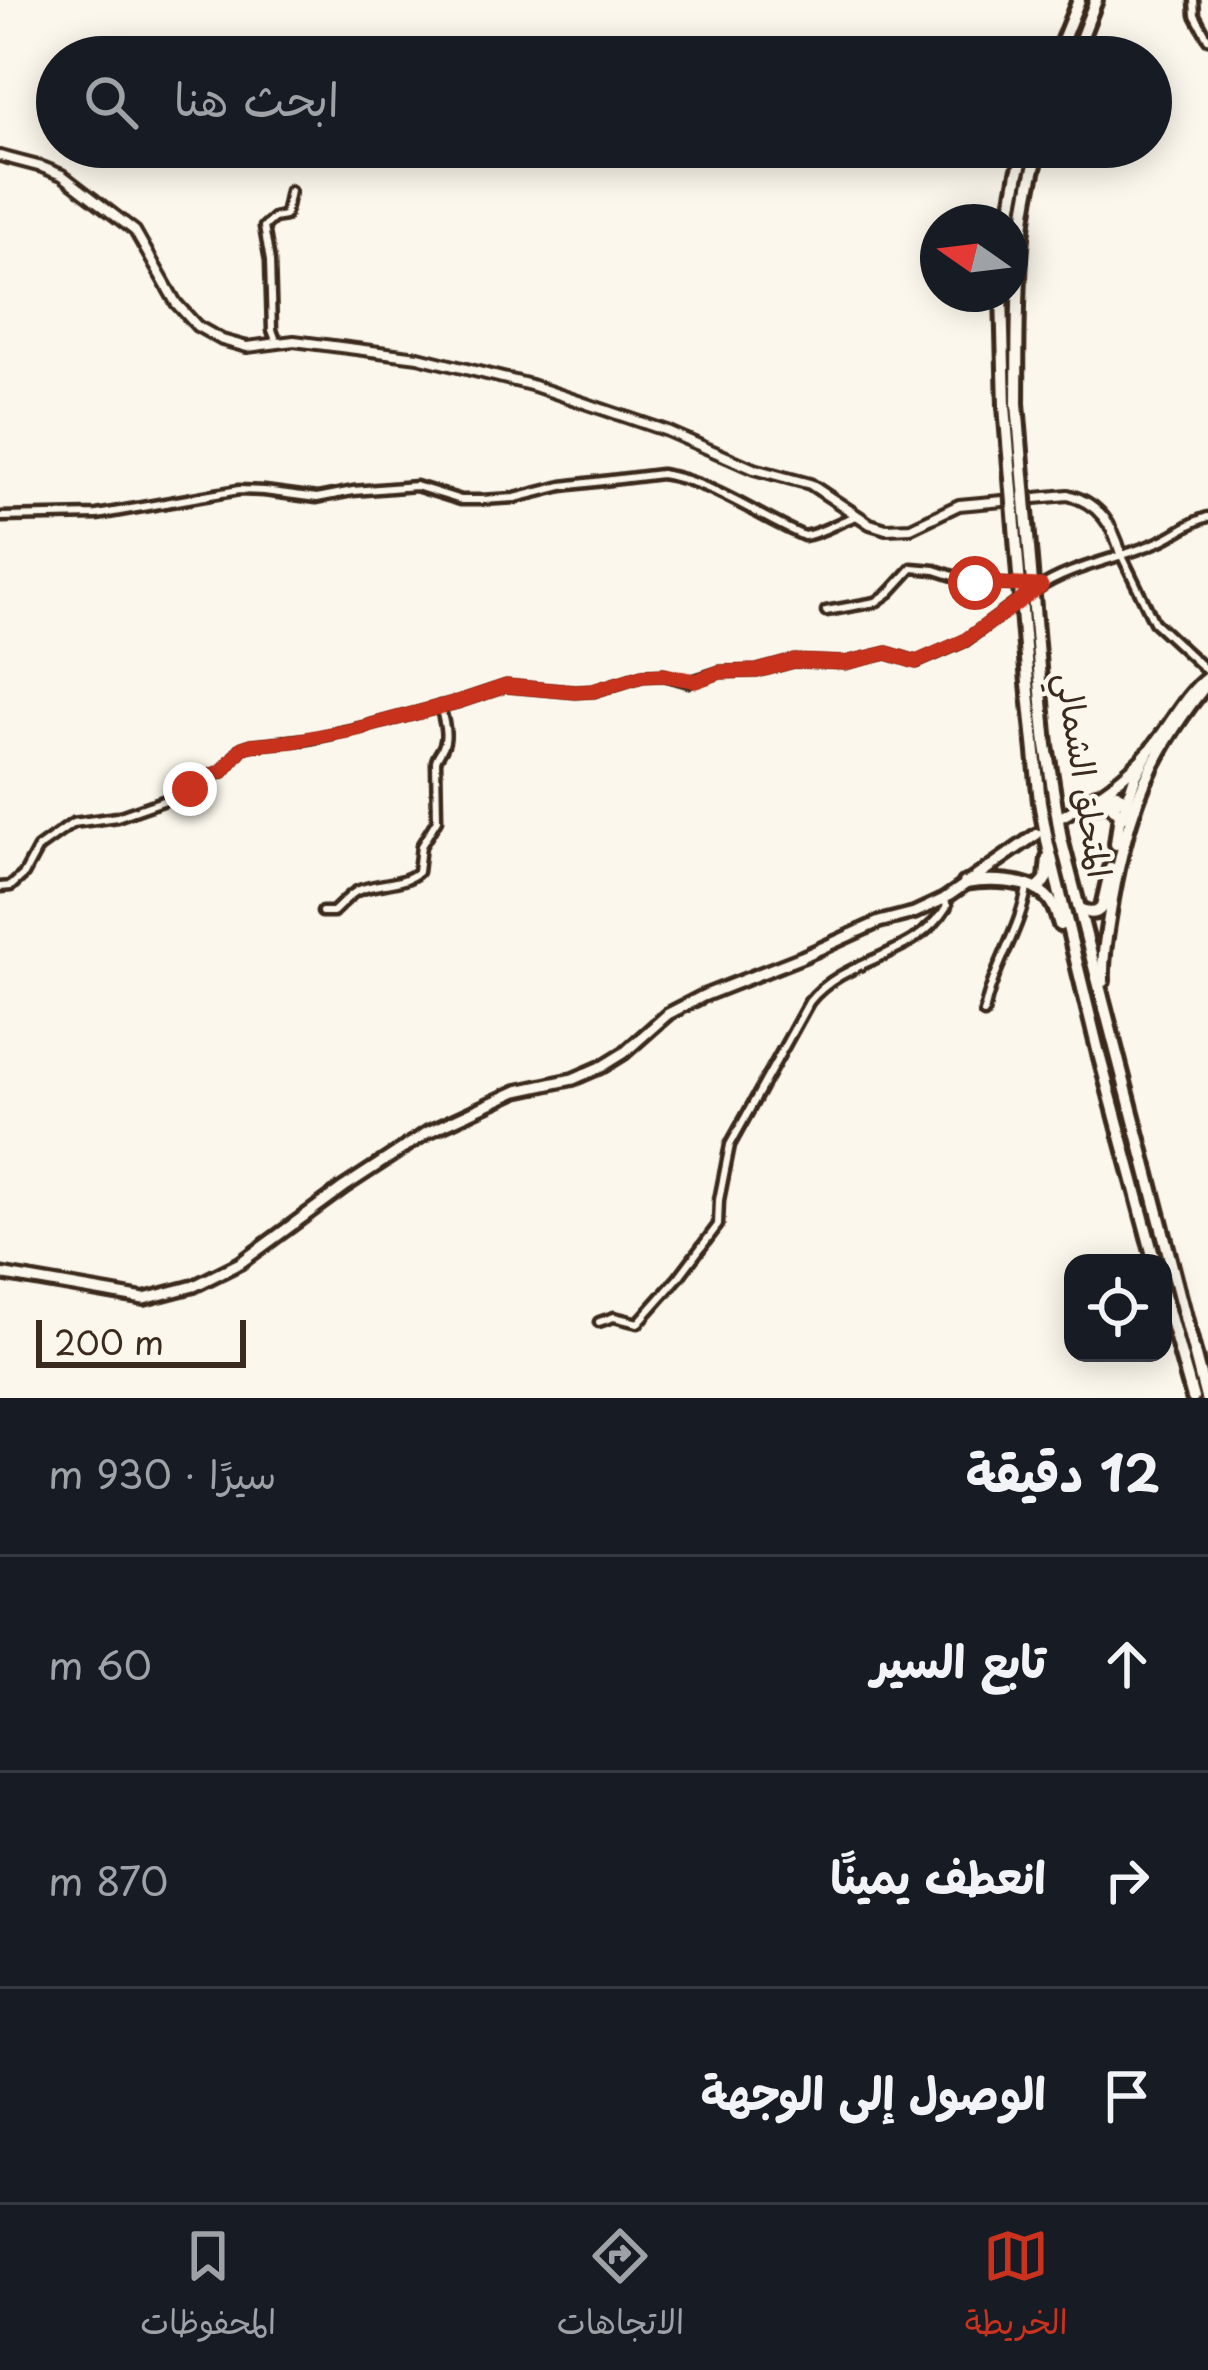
<!DOCTYPE html>
<html lang="ar">
<meta charset="utf-8">
<style>
body{margin:0;font-family:"Playpen Sans","Playpen Sans Arabic",sans-serif;background:#242831;color:#f1f3f6;direction:rtl}
.controls{position:absolute;right:36px;bottom:36px;display:grid;overflow:hidden;border-radius:24px;box-shadow:0 6px 30px #0003}
.controls button{width:108px;height:108px;display:grid;place-items:center;padding:0;border:0;border-bottom:3px solid #363941;background:#171b24;color:#f1f3f6;font:60px sans-serif}
.compass{position:absolute;left:920px;top:204px;width:108px;height:108px;border-radius:50%;background:#171b24;box-shadow:0 6px 30px #0003;rotate:284deg}
.scale{position:absolute;left:36px;bottom:30px;width:210px;box-sizing:border-box;padding-left:12px;border:6px solid #3b2a1e;border-top:0;font-size:33px;line-height:42px;white-space:nowrap;color:#3b2a1e;-webkit-text-stroke:9px #fbf7ec;paint-order:stroke}
.stop{position:absolute;width:36px;height:36px;margin:-27px;border:9px solid #c8321e;border-radius:50%;background:#fff}
.stop.end{background:#c8321e;border-color:#fff;box-shadow:0 3px 12px #0008}
.list{margin:0;padding:0;list-style:none}
h2{display:flex;justify-content:space-between;align-items:center;height:156px;margin:0;padding:0 48px;font-size:51px}
h2 small{font-size:39px;font-weight:400;color:#9ea1a6}
.list li{display:grid;grid-template-columns:78px 1fr auto;gap:36px;align-items:center;box-sizing:border-box;height:216px;padding:0 48px;border-top:3px solid #363941}
.list b{display:block;font-size:45px;white-space:nowrap}
.list em{font-size:39px;font-style:normal;color:#9ea1a6}
.icon{flex:none;width:66px;height:66px;fill:none;stroke:currentColor;stroke-width:2;stroke-linecap:round;stroke-linejoin:round}
.map{position:relative;flex:none;width:1208px;height:1398px;overflow:hidden;direction:ltr}
.search{position:absolute;background:#171b24;box-shadow:0 6px 30px #0003;left:36px;right:36px;top:36px;height:132px;display:flex;align-items:center;gap:30px;box-sizing:border-box;padding:0 42px;border-radius:66px;color:#9ea1a6;font-size:45px}
.sheet{height:804px;background:#171b24}
nav{display:flex;justify-content:space-around;align-items:center;box-sizing:border-box;height:168px;border-top:3px solid #363941;background:#171b24;font-size:33px;color:#9ea1a6}
nav a{display:grid;justify-items:center;gap:6px}
nav .on{color:#c8321e}
.map>svg:first-child{display:block}
.lines{fill:none;stroke-linecap:round;stroke-linejoin:round}
.minor-casing{stroke:#3b2a1e;stroke-width:15}
.tertiary-casing{stroke:#3b2a1e;stroke-width:16}
.secondary-casing{stroke:#3b2a1e;stroke-width:18}
.trunk-casing{stroke:#3b2a1e;stroke-width:20}
.minor{stroke:#fbf7ec;stroke-width:6}
.tertiary{stroke:#fbf7ec;stroke-width:8}
.secondary{stroke:#fbf7ec;stroke-width:9}
.trunk{stroke:#fbf7ec;stroke-width:10}
.trunk-bridge-casing{stroke:#3b2a1e;stroke-width:20;stroke-linecap:butt}
.trunk-bridge{stroke:#fbf7ec;stroke-width:10}
.route{stroke:#c8321e;stroke-width:15}
.labels{text-anchor:middle;stroke-width:9;stroke-linejoin:round;paint-order:stroke}
.street-label{font-size:33px;fill:#3b2a1e;stroke:#fbf7ec}
</style>
<div class="map">
<svg width="1208" height="1398" viewBox="0 0 1208 1398">
<rect width="100%" height="100%" fill="#fbf7ec"/>
<filter id="ink" filterUnits="userSpaceOnUse"><feTurbulence type="fractalNoise" baseFrequency=".00833" numOctaves="2"/><feDisplacementMap in="SourceGraphic" scale="24" xChannelSelector="R" yChannelSelector="G"/><feConvolveMatrix kernelMatrix="1 2 1 2 8 2 1 2 1" color-interpolation-filters="sRGB"/></filter>
<g filter="url(#ink)">
<g class="lines">
<defs>
<g id="minor">
<path d="M1194,0L1195,15L1208,39"/>
<path d="M277,343L272,330L270,261L264,227L274,218L285,216L290,191"/>
<path d="M0,517L97,515L239,490L264,491L317,498L353,491L416,486L461,500H481L515,498L562,486L661,474C713,482 757,516 804,536C823,533 839,521 857,516"/>
<path d="M1121,554L1154,622L1208,672"/>
<path d="M1034,591C1072,565 1117,560 1158,542C1176,535 1189,522 1208,517"/>
<path d="M826,611L876,602L890,592L912,568L935,570L975,583L1020,585"/>
<path d="M0,887L11,886L24,874L38,848L73,823L117,817L180,795L202,778L222,772L242,748L251,745L309,739L364,727L461,701L506,686L575,692L594,691L642,676L664,675L689,682L720,672L757,671L794,661L845,663L887,653L917,662L965,641L1023,598"/>
<path d="M322,912H333C341,905 348,896 357,891C377,882 402,886 418,872L421,846L437,820L436,761C437,756 441,752 443,747C449,736 443,718 440,706"/>
<path d="M984,1013C992,969 1020,931 1027,888"/>
<path d="M599,1322L614,1317L638,1323L678,1278L718,1225L719,1200L730,1145L809,1002C847,955 914,960 947,906L944,899"/>
</g>
<path id="tertiary" d="M0,156L42,167L62,175L135,231L176,303L197,326L222,340L247,347L294,341L418,357L531,385L667,431L754,469L810,484L870,524L886,529L911,528L959,505L1068,495C1099,503 1113,525 1121,554"/>
<g id="secondary">
<path d="M1063,816C1094,799 1125,779 1148,752C1169,729 1184,694 1208,677"/>
<path d="M0,1274L144,1299L194,1286L240,1263L344,1187L428,1132L517,1091L573,1079L603,1066L624,1053L668,1014L703,996L802,957L879,922L914,913L944,899L1037,834"/>
</g>
<g id="trunk">
<path d="M1056,57L1079,0"/>
<path d="M1074,57L1096,0"/>
<path d="M1009,222L1018,173L1026,147"/>
<path d="M1002,294L1005,406"/>
<path d="M1017,403C1018,317 1014,230 1040,147"/>
<path d="M1040,680L1046,745L1061,839L1206,1398"/>
<path d="M1028,683L1040,802L1048,845L1099,1054L1155,1263"/>
<path d="M1096,795L1117,794L1131,802"/>
<path d="M1110,804L1120,814L1116,844"/>
<path d="M1078,807L1117,802"/>
<path d="M1122,817L1135,777L1147,754"/>
<path d="M965,883C988,879 1028,879 1046,896C1054,903 1057,915 1060,925"/>
<path d="M1037,890L1046,879L1048,858"/>
<path d="M1079,908C1088,913 1095,916 1102,907L1111,868"/>
<path d="M1103,981C1102,953 1108,926 1112,899C1128,810 1150,752 1208,682"/>
<path d="M1163,1292L1193,1398"/>
</g>
</defs>
<use href="#minor" class="minor-casing"/>
<use href="#tertiary" class="tertiary-casing"/>
<use href="#secondary" class="secondary-casing"/>
<use href="#trunk" class="trunk-casing"/>
<use href="#minor" class="minor"/>
<use href="#tertiary" class="tertiary"/>
<use href="#secondary" class="secondary"/>
<use href="#trunk" class="trunk"/>
<defs>
<g id="trunk-bridge">
<path d="M1017,403L1040,680"/>
<path d="M1005,406L1028,683"/>
</g>
</defs>
<use href="#trunk-bridge" class="trunk-bridge-casing"/>
<use href="#trunk-bridge" class="trunk-bridge"/>
</g>
</g>
<g class="lines" filter="url(#ink)">
<path class="route" d="M190,789L202,778L222,772L242,748L251,745L294,741L353,730L461,701L506,686L575,692L593,691L642,676L664,675L696,681L720,672L757,671L794,661L845,663L887,653L916,662L964,641L1041,586L975,583"/>
</g>
<g class="labels">
<g class="street-label">
<text transform="translate(1084 775) rotate(81)" y="12">المتحلق الشمالي</text>
</g>
</g>
</svg>
<div class="controls">
<button><svg class="icon" aria-label="locate" viewBox="0 0 24 24"><circle cx="12" cy="12" r="6"/><path d="M12 2v4M12 18v4M2 12h4M18 12h4"/></svg></button>
</div>
<svg class="compass" viewBox="-18 -18 36 36"><path d="M0-13l5 13h-10z" fill="#e53935"/><path d="M0 13l5-13h-10z" fill="#9ea1a6"/></svg>
<div class="scale">200 m</div>
<div class="stop" style="left:975px;top:583px"></div>
<div class="stop end" style="left:190px;top:789px"></div>
<div class="search"><svg class="icon" aria-label="search" viewBox="0 0 24 24"><circle cx="10" cy="10" r="6"/><path d="M15 15l6 6"/></svg>ابحث هنا</div>
</div>
<section class="sheet">
<h2>12 دقيقة<small>سيرًا · 930 m</small></h2>
<ul class="list">
<li><svg class="icon" aria-label="ahead" viewBox="0 0 24 24"><path d="M12 20V5M6 11l6-6 6 6"/></svg><div><b>تابع السير</b></div><em>60 m</em></li>
<li><svg class="icon" aria-label="right" viewBox="0 0 24 24"><path d="M7 20v-9h11M14 6l5 5-5 5"/></svg><div><b>انعطف يمينًا</b></div><em>870 m</em></li>
<li><svg class="icon" aria-label="arrive" viewBox="0 0 24 24"><path d="M6 21V4h12l-3 4 3 4H6"/></svg><div><b>الوصول إلى الوجهة</b></div></li>
</ul>
</section>
<nav>
<a class="on"><svg class="icon" aria-label="map" viewBox="0 0 24 24"><path d="M3 6l6-2 6 2 6-2v14l-6 2-6-2-6 2zM9 4v14M15 6v14"/></svg>الخريطة</a>
<a><svg class="icon" aria-label="directions" viewBox="0 0 24 24"><path d="M12 3l9 9-9 9-9-9zM9 14v-3h6M13 9l2 2-2 2"/></svg>الاتجاهات</a>
<a><svg class="icon" aria-label="saved" viewBox="0 0 24 24"><path d="M7 4h10v16l-5-4-5 4z"/></svg>المحفوظات</a>
</nav>
